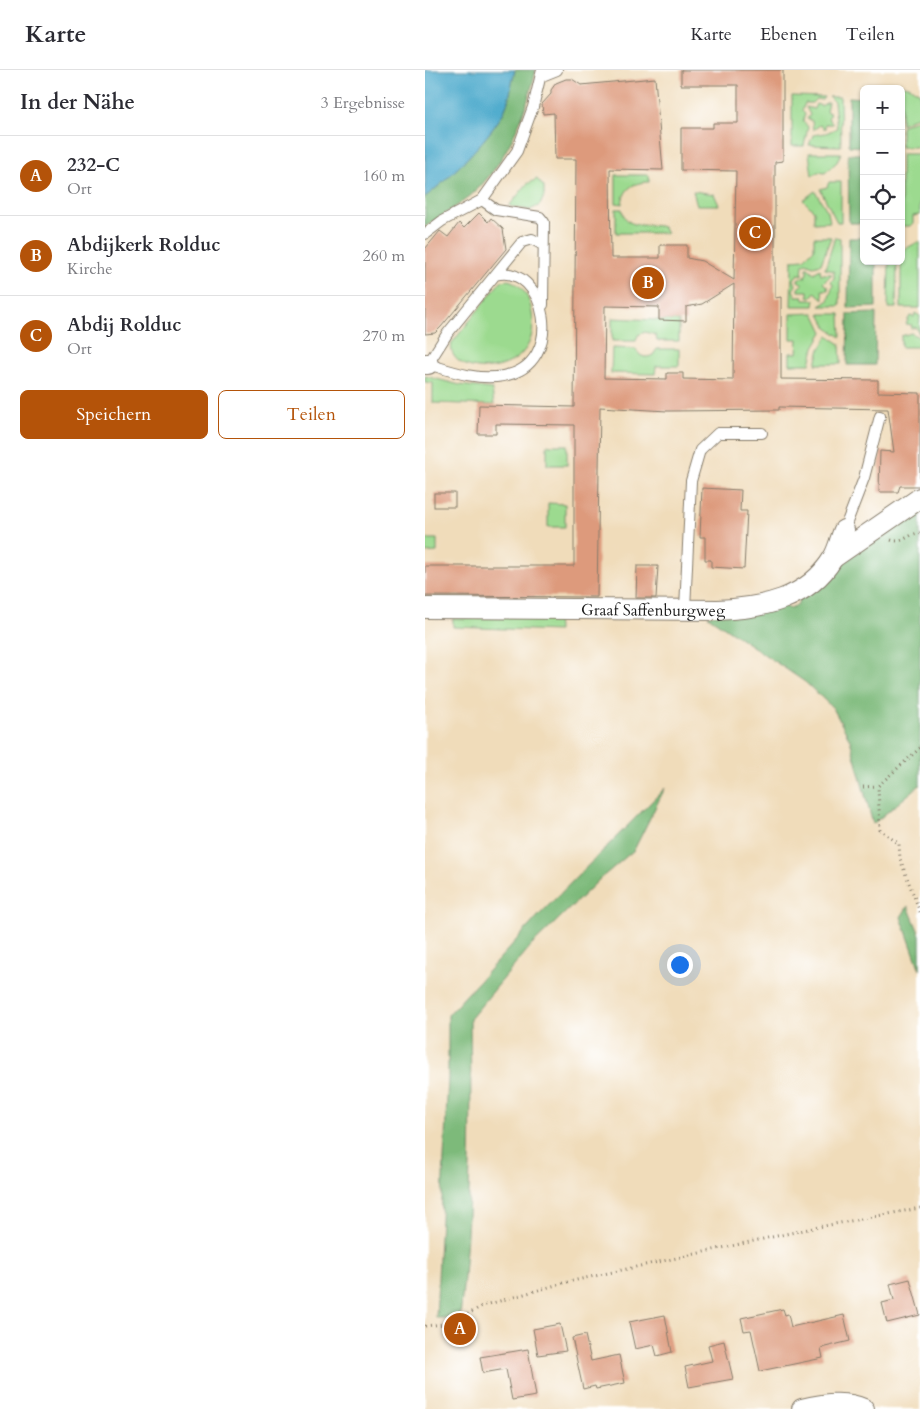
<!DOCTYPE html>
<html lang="de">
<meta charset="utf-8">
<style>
body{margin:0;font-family:Cardo,serif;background:#f2f2f3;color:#2b2b33}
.controls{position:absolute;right:15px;top:15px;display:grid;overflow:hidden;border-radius:8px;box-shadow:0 1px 4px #0004}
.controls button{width:45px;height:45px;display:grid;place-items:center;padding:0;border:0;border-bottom:1px solid #e1e1e2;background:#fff;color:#2b2b33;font:25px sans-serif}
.you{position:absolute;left:254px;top:894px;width:18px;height:18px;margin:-12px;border:4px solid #fff;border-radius:50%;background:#1a73e8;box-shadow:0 0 0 8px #1a73e833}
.badge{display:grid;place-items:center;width:32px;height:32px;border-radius:50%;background:#b45309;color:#fff;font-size:16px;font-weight:700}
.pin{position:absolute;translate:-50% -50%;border:2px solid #fff;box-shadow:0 1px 5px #0006}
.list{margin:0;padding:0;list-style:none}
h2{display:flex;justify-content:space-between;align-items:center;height:65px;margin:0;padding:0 20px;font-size:21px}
h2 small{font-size:16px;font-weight:400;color:#7c7c81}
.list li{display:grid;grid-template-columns:32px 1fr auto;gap:15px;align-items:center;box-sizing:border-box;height:80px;padding:0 20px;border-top:1px solid #e1e1e2}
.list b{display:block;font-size:19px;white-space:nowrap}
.list p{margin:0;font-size:16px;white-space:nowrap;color:#7c7c81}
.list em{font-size:16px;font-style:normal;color:#7c7c81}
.actions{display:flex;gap:10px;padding:15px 20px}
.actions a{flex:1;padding:11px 0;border:1px solid #b45309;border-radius:8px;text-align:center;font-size:18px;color:#b45309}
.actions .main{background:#b45309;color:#fff}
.icon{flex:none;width:28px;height:28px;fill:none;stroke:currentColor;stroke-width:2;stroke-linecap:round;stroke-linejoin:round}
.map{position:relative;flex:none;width:495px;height:1339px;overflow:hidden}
header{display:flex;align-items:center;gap:30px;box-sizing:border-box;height:70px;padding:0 25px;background:#fff;border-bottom:1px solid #e1e1e2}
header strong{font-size:24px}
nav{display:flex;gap:28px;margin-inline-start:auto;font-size:18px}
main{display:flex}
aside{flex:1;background:#fff}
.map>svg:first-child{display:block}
.green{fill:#9cda8f;stroke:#5c7b56}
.forest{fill:#7dba7a;stroke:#4c6b4b}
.water{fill:#4eaacc;stroke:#356374}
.building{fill:#dd9a7c;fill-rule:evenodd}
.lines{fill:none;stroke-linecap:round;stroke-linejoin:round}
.service-casing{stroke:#867c6b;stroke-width:12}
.minor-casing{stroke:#867c6b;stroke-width:22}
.path{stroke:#867c6b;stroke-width:3;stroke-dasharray:1 4;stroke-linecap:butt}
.service{stroke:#fff;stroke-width:10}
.minor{stroke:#fff;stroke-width:20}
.labels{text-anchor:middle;stroke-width:4;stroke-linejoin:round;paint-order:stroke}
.street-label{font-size:16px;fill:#1c1c1c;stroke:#fff}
</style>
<header>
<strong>Karte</strong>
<nav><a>Karte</a><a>Ebenen</a><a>Teilen</a></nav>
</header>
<main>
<aside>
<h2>In der Nähe<small>3 Ergebnisse</small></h2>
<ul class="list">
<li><span class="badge">A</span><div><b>232-C</b><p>Ort</p></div><em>160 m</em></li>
<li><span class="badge">B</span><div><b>Abdijkerk Rolduc</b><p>Kirche</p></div><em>260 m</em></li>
<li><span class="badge">C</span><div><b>Abdij Rolduc</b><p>Ort</p></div><em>270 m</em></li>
</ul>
<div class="actions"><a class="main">Speichern</a><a>Teilen</a></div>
</aside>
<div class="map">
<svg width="495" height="1339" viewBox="0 0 495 1339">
<rect width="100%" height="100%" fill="#fff"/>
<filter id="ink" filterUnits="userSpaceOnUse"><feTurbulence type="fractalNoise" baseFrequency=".02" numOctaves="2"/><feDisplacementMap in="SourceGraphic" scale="10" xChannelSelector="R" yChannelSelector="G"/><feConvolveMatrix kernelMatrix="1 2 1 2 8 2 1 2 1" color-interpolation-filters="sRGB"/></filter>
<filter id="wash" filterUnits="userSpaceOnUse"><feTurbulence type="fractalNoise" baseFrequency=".0096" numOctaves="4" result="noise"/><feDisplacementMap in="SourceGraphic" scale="20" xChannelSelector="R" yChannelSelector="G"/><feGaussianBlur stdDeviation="1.12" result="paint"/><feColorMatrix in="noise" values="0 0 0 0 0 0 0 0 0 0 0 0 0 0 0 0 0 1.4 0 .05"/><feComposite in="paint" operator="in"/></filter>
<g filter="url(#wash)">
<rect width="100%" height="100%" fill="#f0dcba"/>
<g class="green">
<path d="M476,15L484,16L495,23V45L476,54Z"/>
<path d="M367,26L399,27L397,30L391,29L387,33H380L377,41L380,44L378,51L383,57L379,76H367Z"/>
<path d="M404,27H415L416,76L384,75L388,65L401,63L412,58L409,32Z"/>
<path d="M403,32L401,41L406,44L403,48L408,54H400V59L395,55L388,60L387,51L382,49L385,45L381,37L389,39L391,34L396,36Z"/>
<path d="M495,48V77H476V56Z"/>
<path d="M384,83H416L412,92L400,103L393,102L387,106Z"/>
<path d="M476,84H495V145L488,146V153L485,156H476Z"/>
<path d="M191,105H224V112C209,112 199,118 197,134L191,133Z"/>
<path d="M112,109L119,117V126L115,135L105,140L84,136L102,114Z"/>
<path d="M404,112H416V152H412L395,119L402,117Z"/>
<path d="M268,121L289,124L294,135H272Z"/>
<path d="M390,121L403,142L405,152L389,153V141L378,130Z"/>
<path d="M191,139H197C201,162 223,152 238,157L242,163H191Z"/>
<path d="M389,167H406L396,194L388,196L381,193L378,195L377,205L373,204L369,209L371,215L368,220L371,226H378L379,230H390L389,236H366L367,190L379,189L389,179Z"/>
<path d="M410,167L415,168V236H395L403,231L408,215L406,212L409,208V201L400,199Z"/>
<path d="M495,171V238H476V181Z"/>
<path d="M464,191H472L471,238H463Z"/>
<path d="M382,197L389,203L395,199L396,204H407L398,213L403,217V220H397L398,229L390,222L386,227L383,226V221H373V218L378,214L373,211V209L381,207L379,206L382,204Z"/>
<path d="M83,210C96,213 103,225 106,238C123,313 18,310 27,273L76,211Z"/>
<path d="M389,243L398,262L389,277L385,294H365V283H372L373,269H366V244Z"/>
<path d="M490,243L495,246L494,264L491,257L486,259L487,255L481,254L485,246L489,247Z"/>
<path d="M395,244H415L416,267L402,258Z"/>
<path d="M187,248L254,251V271H232L231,265L220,262L213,265L211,271H187Z"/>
<path d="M486,263L495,268V277H476V266Z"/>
<path d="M403,266L415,274L416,294H391L395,279Z"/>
<path d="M187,278L211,279C214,287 221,289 228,285L232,279H254V296H231L230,304L186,303Z"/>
<path d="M0,306L35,315L67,319L69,335L8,333V313L0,312Z"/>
<rect x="122" y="375" width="20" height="20"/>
<path d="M123,433L140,434V457H123Z"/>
<path d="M0,469H12V482L0,483Z"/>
<path d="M132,545L133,561L28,557V548Z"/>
</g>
<g class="forest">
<path d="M90,0H111C101,44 80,97 44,127C30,138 14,147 0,157V127C23,110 63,69 77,45C85,32 86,15 90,0Z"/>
<path d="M424,27L439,28V77L424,76Z"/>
<path d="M423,84H439V153H424Z"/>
<path d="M424,168H439V191H451V237L423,238Z"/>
<path d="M451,243L450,295H422L423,244Z"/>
<path d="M495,434V715L448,754L425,670L408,638L380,612L283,546L358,535L365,539L373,534L374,527Z"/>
<path d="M240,718L209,780L175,809L105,877L45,949C47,1049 46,1149 35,1248H11L23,1008V945L116,843Z"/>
<path d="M483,836L495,865V900L476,847Z"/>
</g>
<path class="water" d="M0,0H90C86,15 85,32 77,45C63,69 23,110 0,127Z"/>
<g id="blocks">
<g class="building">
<path d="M256,0H358V91L350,92V228L356,227V309L453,310V322L495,323V416H475L473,422H454L455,381L469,382L463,339L354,337V340L242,341L175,337L172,527L0,526V496H149V355L71,354V364H53L54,335L149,337L151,89H130L129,43L118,44L117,34L126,24V20L131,13L141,9H147L156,15L230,8L238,100L185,99L186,188H235V175H262V188L277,191L309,210L311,101L256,100V58H288V53H313V15H256ZM309,214L308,310L258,309V303H242V309L179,308L180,236L234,237V250L261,251V237L277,234Z"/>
<path d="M54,143L63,152L66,148L78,159L81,179L16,257L10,263L0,264V179L15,161L23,167L34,153L39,158Z"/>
<path d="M277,418L316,420L315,441H322L319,499L286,497V490H280V467H275Z"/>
<rect x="9" y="423" width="21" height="14"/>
<path d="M212,496H233L231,528H211Z"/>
<path d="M485,1209L495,1245L462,1253L457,1233L469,1230L465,1214Z"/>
<path d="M358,1239L360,1245L363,1244L366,1257L419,1245L425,1271L396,1278L398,1288L335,1301L326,1260L319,1261L316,1248Z"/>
<path d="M240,1245L247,1282L232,1286L229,1275L210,1279L204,1252Z"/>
<path d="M135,1254L141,1281L113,1285L108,1259Z"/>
<path d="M160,1265L166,1291L194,1285L200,1313L171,1319L170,1316L158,1319L147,1268Z"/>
<path d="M299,1271L308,1309L264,1317L260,1297L287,1291L283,1275Z"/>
<path d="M103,1279L111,1326L87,1330L81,1299L58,1303L55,1287Z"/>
</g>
</g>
</g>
<g filter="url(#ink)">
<use href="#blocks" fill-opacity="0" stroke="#867c6b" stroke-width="1"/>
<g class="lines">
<defs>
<g id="service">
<path d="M117,6L132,0"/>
<path d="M57,130L71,140L115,147L119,152L118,235"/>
<path d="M0,164L17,151L57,130L92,81L108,37L117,0"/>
<path d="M70,205C120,191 144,295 78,306C53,311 26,301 3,294L22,264L97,172L107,169L118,175"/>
<path d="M419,460L439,408L455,346"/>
<path d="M260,539L266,411L275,380L293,363H337"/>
</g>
<g id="minor">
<path d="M0,294H3"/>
<path d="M408,488L495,428"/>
<path id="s1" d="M0,538L293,540C336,538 383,530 408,488C413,480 415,469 419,460"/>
<path d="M377,1339C398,1334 419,1330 439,1339"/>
</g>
</defs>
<use href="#service" class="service-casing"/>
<use href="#minor" class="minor-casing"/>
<g class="path">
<path d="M466,470C479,474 484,463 495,463"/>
<path d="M495,678L453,716L455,760L474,774L475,789L495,842"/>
<path d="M438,717L453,716"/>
<path d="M0,1256L28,1253L57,1236L138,1213L388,1158L495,1138"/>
</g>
<use href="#service" class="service"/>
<use href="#minor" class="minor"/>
</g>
</g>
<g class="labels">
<g class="street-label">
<text dy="6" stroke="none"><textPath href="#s1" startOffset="228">Graaf Saffenburgweg</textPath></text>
</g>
</g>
</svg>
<div class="controls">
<button>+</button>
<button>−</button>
<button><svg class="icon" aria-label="locate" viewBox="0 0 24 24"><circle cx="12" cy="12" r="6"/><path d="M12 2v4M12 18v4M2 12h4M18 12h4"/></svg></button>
<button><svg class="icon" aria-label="layers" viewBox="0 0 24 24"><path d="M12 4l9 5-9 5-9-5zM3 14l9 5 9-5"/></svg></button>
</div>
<div class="you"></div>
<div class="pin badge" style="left:35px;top:1259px">A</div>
<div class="pin badge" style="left:223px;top:213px">B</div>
<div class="pin badge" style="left:330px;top:163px">C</div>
</div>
</main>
